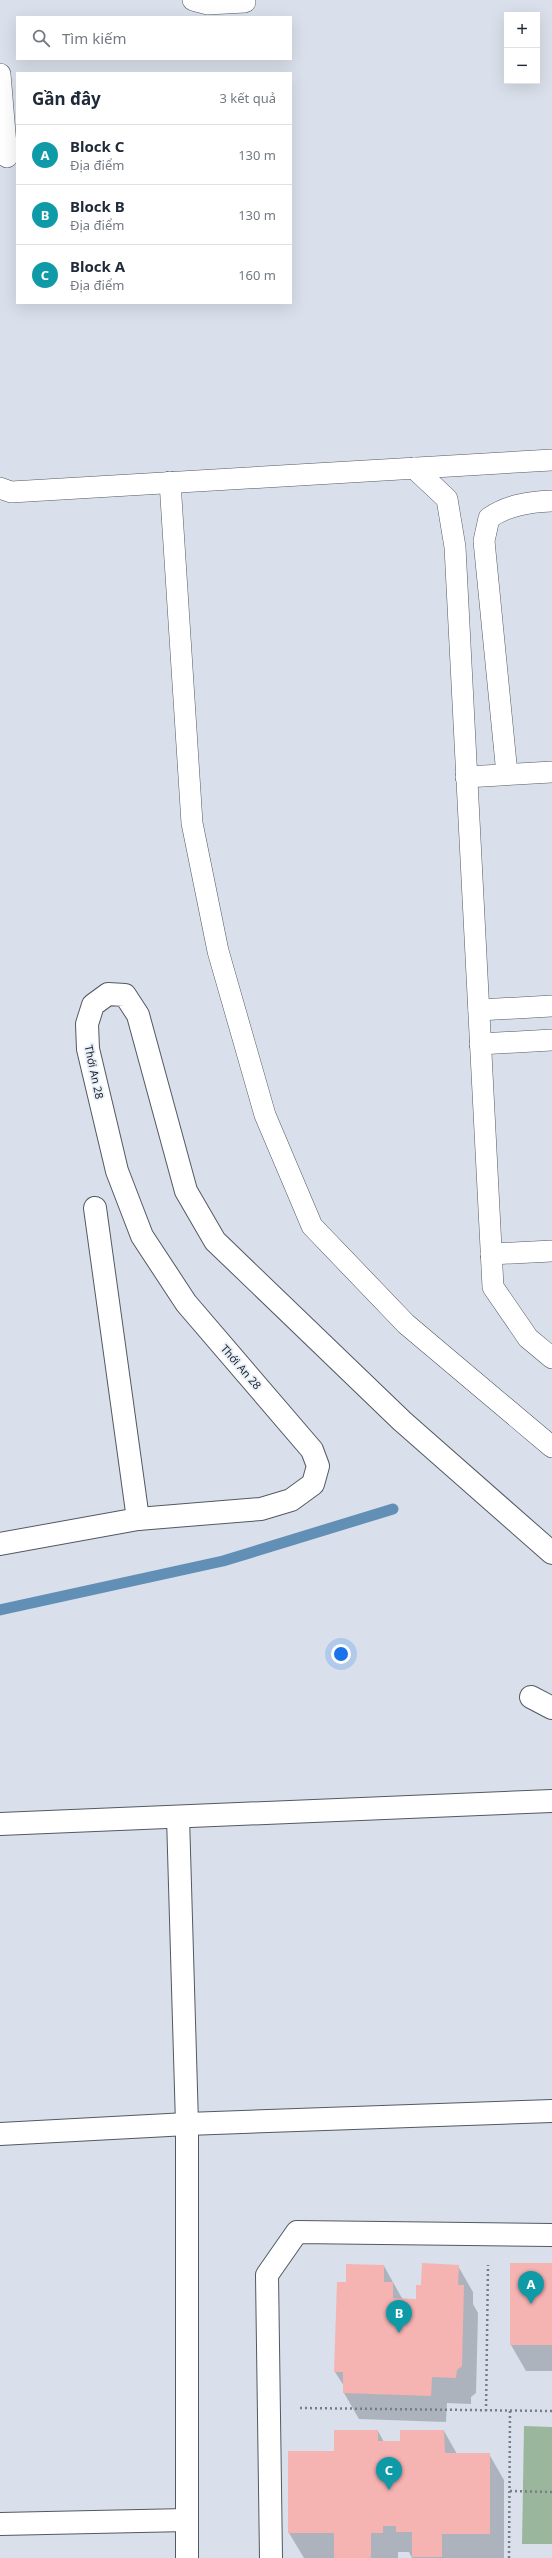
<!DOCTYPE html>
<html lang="vi">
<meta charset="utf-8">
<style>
body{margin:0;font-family:"Noto Sans",sans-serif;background:#f2f2f3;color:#1f2937}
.controls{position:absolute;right:12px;top:12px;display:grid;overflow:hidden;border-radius:0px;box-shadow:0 4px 16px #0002}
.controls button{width:36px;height:36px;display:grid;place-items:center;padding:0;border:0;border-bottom:1px solid #e0e1e3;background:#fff;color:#1f2937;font:20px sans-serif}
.you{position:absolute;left:341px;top:1654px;width:14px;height:14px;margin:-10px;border:3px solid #fff;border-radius:50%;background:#1a73e8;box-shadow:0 0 0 6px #1a73e833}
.badge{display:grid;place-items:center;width:26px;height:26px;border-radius:50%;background:#ea580c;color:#fff;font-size:13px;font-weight:700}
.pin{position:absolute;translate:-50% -33px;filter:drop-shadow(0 1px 2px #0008)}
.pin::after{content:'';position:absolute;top:21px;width:14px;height:12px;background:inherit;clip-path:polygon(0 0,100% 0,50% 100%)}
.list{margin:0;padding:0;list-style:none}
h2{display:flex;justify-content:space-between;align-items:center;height:52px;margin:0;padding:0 16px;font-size:17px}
h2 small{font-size:13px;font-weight:400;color:#747a83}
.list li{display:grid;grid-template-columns:26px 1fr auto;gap:12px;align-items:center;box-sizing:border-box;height:60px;padding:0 16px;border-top:1px solid #e0e1e3}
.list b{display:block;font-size:15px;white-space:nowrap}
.list p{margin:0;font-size:13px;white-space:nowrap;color:#747a83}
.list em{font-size:13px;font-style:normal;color:#747a83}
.icon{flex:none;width:22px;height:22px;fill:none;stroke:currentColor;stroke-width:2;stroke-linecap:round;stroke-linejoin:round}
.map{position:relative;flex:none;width:552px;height:2558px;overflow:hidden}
.search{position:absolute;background:#fff;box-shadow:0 4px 16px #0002;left:16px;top:16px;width:276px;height:44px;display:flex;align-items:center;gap:10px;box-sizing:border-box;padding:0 14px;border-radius:0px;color:#747a83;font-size:15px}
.panel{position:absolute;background:#fff;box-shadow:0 4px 16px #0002;left:16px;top:72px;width:276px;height:232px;border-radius:0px}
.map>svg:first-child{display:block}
.green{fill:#9ab79d}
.shadow{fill:#0003}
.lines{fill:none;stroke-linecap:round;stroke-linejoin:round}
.stream{stroke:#628fb6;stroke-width:11}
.building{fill:#f5b3b2}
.service-casing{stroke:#535962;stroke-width:22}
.minor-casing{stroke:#535962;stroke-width:24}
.path{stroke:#787d85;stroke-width:2.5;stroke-dasharray:2 3;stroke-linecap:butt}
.service{stroke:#fff;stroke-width:21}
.minor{stroke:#fff;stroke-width:22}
.labels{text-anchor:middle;stroke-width:3.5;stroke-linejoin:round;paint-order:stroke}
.street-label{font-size:11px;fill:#1d2024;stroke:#e6eef8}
</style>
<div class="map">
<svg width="552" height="2558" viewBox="0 0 552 2558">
<rect width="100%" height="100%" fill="#d9e0eb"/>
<path class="green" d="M524,2426L552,2427V2544H522Z"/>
<g class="shadow">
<path d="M552,2264V2371H526L511,2345Z"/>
<path d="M384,2266L403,2300H417L422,2286L458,2266L473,2292V2304L478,2313L476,2393L471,2397V2404L447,2403L446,2422L359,2419L344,2393V2386L335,2372L347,2283Z"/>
<path d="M378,2431L384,2442H401L444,2431L457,2454H489L504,2480V2558H412L409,2552H398V2558H304L289,2533L335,2452Z"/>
</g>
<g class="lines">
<path class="stream" d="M0,1610L223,1561L393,1509"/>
</g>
<g class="building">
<path d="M422,2263L459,2265L458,2285H464L462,2366L457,2370L456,2378L432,2377L431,2396L343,2393V2372H334L337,2282H346V2264L384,2265V2282H393V2298L416,2299V2285H421Z"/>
<rect x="510" y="2263" width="42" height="82"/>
<path d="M334,2430H378V2441H400V2430H444L445,2453H490V2534H442V2557H412V2532H396V2526H383V2533H371V2558H334V2533H288V2451H334Z"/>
</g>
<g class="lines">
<defs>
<g id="service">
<path d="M193,0L208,4L245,2"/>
<path d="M0,74L7,157"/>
<path d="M414,468L447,499L455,547L493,1287L528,1338L552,1358"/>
<path d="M170,482L192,823L218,951L265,1115L312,1226L406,1324L552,1447"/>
<path d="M0,488L11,492L552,460"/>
<path d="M507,774L484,541L489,518C508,505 529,502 552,501"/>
<path d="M466,777L552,772"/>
<path d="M479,1010L552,1006"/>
<path d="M480,1044L552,1040"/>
<path d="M491,1254L552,1251"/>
</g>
<g id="minor">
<path d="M95,1208L138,1519"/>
<path d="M0,1544L138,1519L261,1509L291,1500L313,1484L318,1466L312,1450L186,1303L142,1236L117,1171L88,1049L87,1024L93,1005L108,994L125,995L138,1015L186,1191L215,1241L402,1421L552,1553"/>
<path d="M531,1697L552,1708"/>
<path d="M178,1817L187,2124V2558"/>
<path d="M0,1824L552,1801"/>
<path d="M0,2134L187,2124L552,2111"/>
<path d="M0,2524L187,2520"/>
<path d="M271,2558L267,2275L297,2232L552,2235"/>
</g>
</defs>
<use href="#service" class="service-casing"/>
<use href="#minor" class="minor-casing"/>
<g class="path">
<path d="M300,2408L552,2411"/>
<path d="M486,2411L488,2265"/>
<path d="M510,2491L552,2492"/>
<path d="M509,2558L510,2411"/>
</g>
<use href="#service" class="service"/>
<use href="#minor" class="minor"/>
</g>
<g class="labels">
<g class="street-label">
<text transform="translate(94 1072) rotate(78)" y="4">Thới An 28</text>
<text transform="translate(241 1367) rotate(49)" y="4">Thới An 28</text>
</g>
</g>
</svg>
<div class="controls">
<button>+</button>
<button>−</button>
</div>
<div class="you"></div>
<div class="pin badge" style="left:531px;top:2304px;background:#0f9aa8">A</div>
<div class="pin badge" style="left:399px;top:2333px;background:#0f9aa8">B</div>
<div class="pin badge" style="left:389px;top:2490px;background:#0f9aa8">C</div>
<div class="search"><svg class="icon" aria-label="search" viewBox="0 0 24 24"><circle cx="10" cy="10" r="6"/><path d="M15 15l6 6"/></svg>Tìm kiếm</div>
<section class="panel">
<h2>Gần đây<small>3 kết quả</small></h2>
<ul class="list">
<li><span class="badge" style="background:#0f9aa8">A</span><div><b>Block C</b><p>Địa điểm</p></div><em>130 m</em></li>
<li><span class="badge" style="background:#0f9aa8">B</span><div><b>Block B</b><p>Địa điểm</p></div><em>130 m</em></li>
<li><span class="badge" style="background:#0f9aa8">C</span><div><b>Block A</b><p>Địa điểm</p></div><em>160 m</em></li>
</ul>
</section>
</div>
